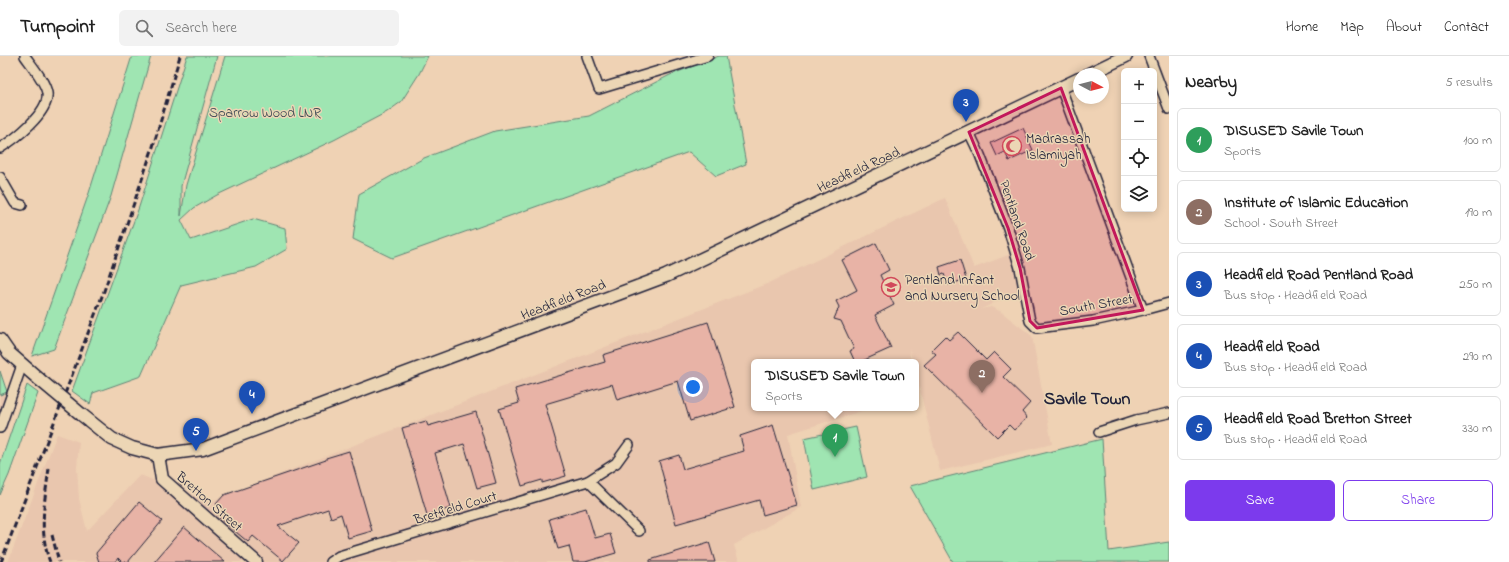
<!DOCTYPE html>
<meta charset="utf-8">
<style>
body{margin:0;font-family:"Indie Flower",sans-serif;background:#f2f2f2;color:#222}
.controls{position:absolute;right:12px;top:12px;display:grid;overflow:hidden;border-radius:6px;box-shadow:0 2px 10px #0003}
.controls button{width:36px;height:36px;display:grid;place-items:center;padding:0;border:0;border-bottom:1px solid #e0e0e0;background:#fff;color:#222;font:20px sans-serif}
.compass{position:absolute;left:1073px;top:12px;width:36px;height:36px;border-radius:50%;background:#fff;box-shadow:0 2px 10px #0003;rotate:97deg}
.you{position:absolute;left:693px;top:331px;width:14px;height:14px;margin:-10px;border:3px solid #fff;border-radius:50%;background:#1a73e8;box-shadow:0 0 0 6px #1a73e833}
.badge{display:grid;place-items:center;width:26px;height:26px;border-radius:50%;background:#7c3aed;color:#fff;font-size:13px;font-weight:700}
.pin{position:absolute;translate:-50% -33px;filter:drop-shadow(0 1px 2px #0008)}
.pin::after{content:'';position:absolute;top:21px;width:14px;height:12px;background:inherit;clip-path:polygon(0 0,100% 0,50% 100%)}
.popup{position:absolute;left:751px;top:303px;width:168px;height:52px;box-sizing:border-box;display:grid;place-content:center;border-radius:6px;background:#fff;filter:drop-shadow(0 1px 3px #0005);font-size:13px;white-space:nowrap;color:#767676}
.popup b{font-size:15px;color:#222}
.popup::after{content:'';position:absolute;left:50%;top:100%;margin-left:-8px;border:8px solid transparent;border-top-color:#fff}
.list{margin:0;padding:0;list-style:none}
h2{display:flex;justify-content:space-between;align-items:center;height:52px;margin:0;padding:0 16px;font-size:17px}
h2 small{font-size:13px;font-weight:400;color:#767676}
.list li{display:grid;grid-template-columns:26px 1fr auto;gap:12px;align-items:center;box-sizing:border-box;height:64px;margin:0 8px 8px;padding:0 8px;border:1px solid #e0e0e0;border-radius:6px}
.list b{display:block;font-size:15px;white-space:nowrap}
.list p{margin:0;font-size:13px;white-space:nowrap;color:#767676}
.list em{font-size:13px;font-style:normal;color:#767676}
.actions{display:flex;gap:8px;padding:12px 16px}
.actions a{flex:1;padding:9px 0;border:1px solid #7c3aed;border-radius:6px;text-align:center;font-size:14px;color:#7c3aed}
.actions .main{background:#7c3aed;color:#fff}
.icon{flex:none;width:22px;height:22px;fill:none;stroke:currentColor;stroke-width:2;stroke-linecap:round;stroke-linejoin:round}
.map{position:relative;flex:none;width:1169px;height:506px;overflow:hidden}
header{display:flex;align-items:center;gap:24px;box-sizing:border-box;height:56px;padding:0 20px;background:#fff;border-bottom:1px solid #e0e0e0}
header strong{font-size:19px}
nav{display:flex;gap:22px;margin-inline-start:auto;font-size:14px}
.search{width:280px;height:36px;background:#f2f2f2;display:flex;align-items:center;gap:10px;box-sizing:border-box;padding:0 14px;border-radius:6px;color:#767676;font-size:15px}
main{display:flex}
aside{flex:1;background:#fff}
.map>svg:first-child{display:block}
.built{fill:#e9c6ae}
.green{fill:#9fe5b2;stroke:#608476}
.building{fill:#e8b3a6;stroke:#22223b}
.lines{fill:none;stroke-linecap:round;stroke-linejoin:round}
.minor-casing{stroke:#22223b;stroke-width:12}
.tertiary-casing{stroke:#22223b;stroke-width:15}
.minor{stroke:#ecd6b5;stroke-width:9}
.tertiary{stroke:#ecd6b5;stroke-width:12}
.rail{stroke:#22223b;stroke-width:3;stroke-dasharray:6 3;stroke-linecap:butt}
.tertiary-bridge-casing{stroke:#22223b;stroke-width:15;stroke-linecap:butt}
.tertiary-bridge{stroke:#ecd6b5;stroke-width:12}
.marked{fill:#c2185b;fill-opacity:0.2;stroke:#c2185b;stroke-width:3;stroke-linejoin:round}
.labels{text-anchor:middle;stroke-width:3;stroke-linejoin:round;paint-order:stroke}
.park-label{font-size:14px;fill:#3b4953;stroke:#ecd6b5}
.poi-label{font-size:14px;fill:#22223b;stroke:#ecd6b5;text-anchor:start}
.street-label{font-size:14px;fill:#22223b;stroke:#ecd6b5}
.district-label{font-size:18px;font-weight:bold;fill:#22223b;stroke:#ecd6b5}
</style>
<header>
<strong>Turnpoint</strong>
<div class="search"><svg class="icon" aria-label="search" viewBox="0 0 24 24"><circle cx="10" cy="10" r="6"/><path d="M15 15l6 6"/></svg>Search here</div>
<nav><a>Home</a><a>Map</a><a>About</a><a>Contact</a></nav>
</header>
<main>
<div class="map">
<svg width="1169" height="506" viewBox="0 0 1169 506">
<rect width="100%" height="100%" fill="#efd2b4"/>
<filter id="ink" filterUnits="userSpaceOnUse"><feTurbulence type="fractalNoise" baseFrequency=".025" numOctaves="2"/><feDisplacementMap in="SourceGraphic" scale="8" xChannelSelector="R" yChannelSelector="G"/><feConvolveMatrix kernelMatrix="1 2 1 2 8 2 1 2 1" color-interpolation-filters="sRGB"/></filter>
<g filter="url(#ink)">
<g class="built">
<path d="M945,142L974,212L1011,198L1022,234L981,253L991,251L1000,255L1032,280L1052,388L940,415L916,318V306H913L909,292L911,306H754V352H871L788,378L801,451L734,489L739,506H8L57,378L79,386L77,412L79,443L87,475L140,419L209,446L769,227Z"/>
<path d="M7,336L0,358V339Z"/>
</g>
<g class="green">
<path d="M132,0H151L111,140L54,293L32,300L89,137Z"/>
<path d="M187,0H217L181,130V160L186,129L225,0H428L419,18L401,46L387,56L334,84L217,139L194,152L181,164L191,184L253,163L285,172L287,193L256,211L181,229L141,320L93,337L90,348L72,335L139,151Z"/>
<path d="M719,0H726L746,108L716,120L689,96L392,202L353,183L359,138L424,102L495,75L589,60L670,19Z"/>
<path d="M0,315L7,336L0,339Z"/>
<path d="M27,329L38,337L9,419L0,439V408Z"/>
<path d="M856,371L867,421L814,434L804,382Z"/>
<path d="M1102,383L1109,495L1169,486V506H953L910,430Z"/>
</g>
<g class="building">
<path d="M1023,72L1033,94L1009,105L1005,96L997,100L991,87Z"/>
<path d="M876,187L889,214L880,219L894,249L875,259L891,292L860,306H855L850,295L854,293L841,265L834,263L839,251L836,245L857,234L842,204Z"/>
<path d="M960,204L966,223L948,229L944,218L941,219L939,211Z"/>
<path d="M708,266L735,351L690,365L678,325L617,344L612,328L545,348L566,420L542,427V424L522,430L499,353L519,347L515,333L605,306L603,299Z"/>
<path d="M958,276L986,304L994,296L1011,313L1003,321L1030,347L1022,356L1027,362L1014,374L1009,369L997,381L924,309L936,298L931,294L945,280L949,284Z"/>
<path d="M476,356L496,427L477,432L464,388L435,397L451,452L427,459L402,372L426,365L428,370Z"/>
<path d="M773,369L797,449L763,459L759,444L676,468L659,405L679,399L683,413L744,395L740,380Z"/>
<path d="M349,395L372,475L348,482L341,458L331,462L328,453L278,470L299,487L283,505L253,480L248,486L218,461L224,454L216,448L224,439L326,404V402Z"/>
<path d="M139,446L162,465L128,506H122L118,502L115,506H99L96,497Z"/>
<path d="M586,452L595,482L610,478L616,497L585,506H573L569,490L558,493L549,463Z"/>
<path d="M184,471L225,506H154Z"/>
<path d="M709,486L715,506H650V504Z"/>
</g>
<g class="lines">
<defs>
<g id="minor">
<path d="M587,0L599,33L708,0"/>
<path d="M1149,0L1169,53"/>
<path d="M1061,32L1143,254"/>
<path d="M969,76L980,99L1008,172L1020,212L1030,265L1037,272L1093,265L1143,254L1169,247"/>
<path d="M0,92C14,84 50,56 47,37C45,25 32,10 25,0"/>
<path d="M0,121L15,147L22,149"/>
<path d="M0,372L22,309"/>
<path d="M1099,376L1136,364L1169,357"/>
<path d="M588,425L639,475"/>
<path d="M330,506L339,500L588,425L616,407L629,389"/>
</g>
<g id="tertiary">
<path d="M1089,18L1126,0"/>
<path d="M0,284L9,297L40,324"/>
<path d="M82,359L112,383L132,392L158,399L203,393L666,220L1079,23"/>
<path d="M158,399L162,423L256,506"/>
</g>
</defs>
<use href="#minor" class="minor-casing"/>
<use href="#tertiary" class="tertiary-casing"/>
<use href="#minor" class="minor"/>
<use href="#tertiary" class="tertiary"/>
<g class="rail">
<path d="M49,412C45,443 38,475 50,506"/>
<path d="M52,479L59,506"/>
<path d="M1,506L104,235L152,94L180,0"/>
</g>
<defs>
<path id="tertiary-bridge" d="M40,324L82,359"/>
</defs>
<use href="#tertiary-bridge" class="tertiary-bridge-casing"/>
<use href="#tertiary-bridge" class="tertiary-bridge"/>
</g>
</g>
<path class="marked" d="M1061,32L1143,254L1037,272L1030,265L1020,212L1008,172L969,76Z"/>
<defs>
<symbol id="mosque-ring" viewBox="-11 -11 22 22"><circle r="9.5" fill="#ecd6b5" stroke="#d1495b" stroke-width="1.5"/><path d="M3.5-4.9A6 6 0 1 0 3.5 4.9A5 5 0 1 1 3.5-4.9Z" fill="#d1495b"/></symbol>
<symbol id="school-ring" viewBox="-11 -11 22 22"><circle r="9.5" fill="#ecd6b5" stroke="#d1495b" stroke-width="1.5"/><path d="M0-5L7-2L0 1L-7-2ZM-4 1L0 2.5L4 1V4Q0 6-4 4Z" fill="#d1495b"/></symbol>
</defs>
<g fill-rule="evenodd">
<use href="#mosque-ring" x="1001" y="79" width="22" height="22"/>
<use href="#school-ring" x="880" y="220" width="22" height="22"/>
</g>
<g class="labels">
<g class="park-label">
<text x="265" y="61">Sparrow Wood LNR</text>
</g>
<g class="poi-label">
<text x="1026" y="87">Madrassah<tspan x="1026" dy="16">Islamiyah</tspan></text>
<text x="905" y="228">Pentland Infant<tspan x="905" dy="16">and Nursery School</tspan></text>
</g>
<g class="street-label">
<text transform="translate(858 113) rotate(-25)" y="5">Headfield Road</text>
<text transform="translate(1018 164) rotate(71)" y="5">Pentland Road</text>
<text transform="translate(563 243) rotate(-21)" y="5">Headfield Road</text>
<text transform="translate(1096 248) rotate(-10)" y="5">South Street</text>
<text transform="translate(210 445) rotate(41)" y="5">Bretton Street</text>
<text transform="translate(455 451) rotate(-17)" y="5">Bretfield Court</text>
</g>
<g class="district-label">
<text x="1087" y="348">Savile Town</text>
</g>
</g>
</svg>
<div class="controls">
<button>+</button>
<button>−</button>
<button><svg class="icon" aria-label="locate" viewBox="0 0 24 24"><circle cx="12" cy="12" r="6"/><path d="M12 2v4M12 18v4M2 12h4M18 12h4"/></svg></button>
<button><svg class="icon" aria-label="layers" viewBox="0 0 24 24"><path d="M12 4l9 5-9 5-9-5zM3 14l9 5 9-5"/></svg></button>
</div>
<svg class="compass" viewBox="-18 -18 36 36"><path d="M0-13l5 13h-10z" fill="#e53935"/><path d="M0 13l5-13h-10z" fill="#767676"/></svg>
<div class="you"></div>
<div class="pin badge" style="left:835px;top:401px;background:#2e9e5b">1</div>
<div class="popup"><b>DISUSED Savile Town</b>Sports</div>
<div class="pin badge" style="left:982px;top:337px;background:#8d6e63">2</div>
<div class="pin badge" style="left:966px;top:66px;background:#1a4fb4">3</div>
<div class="pin badge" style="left:252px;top:358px;background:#1a4fb4">4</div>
<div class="pin badge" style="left:196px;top:395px;background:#1a4fb4">5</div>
</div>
<aside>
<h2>Nearby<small>5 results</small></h2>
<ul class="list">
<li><span class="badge" style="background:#2e9e5b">1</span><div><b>DISUSED Savile Town</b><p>Sports</p></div><em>100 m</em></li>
<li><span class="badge" style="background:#8d6e63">2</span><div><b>Institute of Islamic Education</b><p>School · South Street</p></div><em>190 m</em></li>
<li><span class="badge" style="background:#1a4fb4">3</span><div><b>Headfield Road Pentland Road</b><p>Bus stop · Headfield Road</p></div><em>250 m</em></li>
<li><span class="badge" style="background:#1a4fb4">4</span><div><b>Headfield Road</b><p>Bus stop · Headfield Road</p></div><em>290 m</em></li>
<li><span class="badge" style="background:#1a4fb4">5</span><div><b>Headfield Road Bretton Street</b><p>Bus stop · Headfield Road</p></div><em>330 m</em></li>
</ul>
<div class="actions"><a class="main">Save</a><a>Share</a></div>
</aside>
</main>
